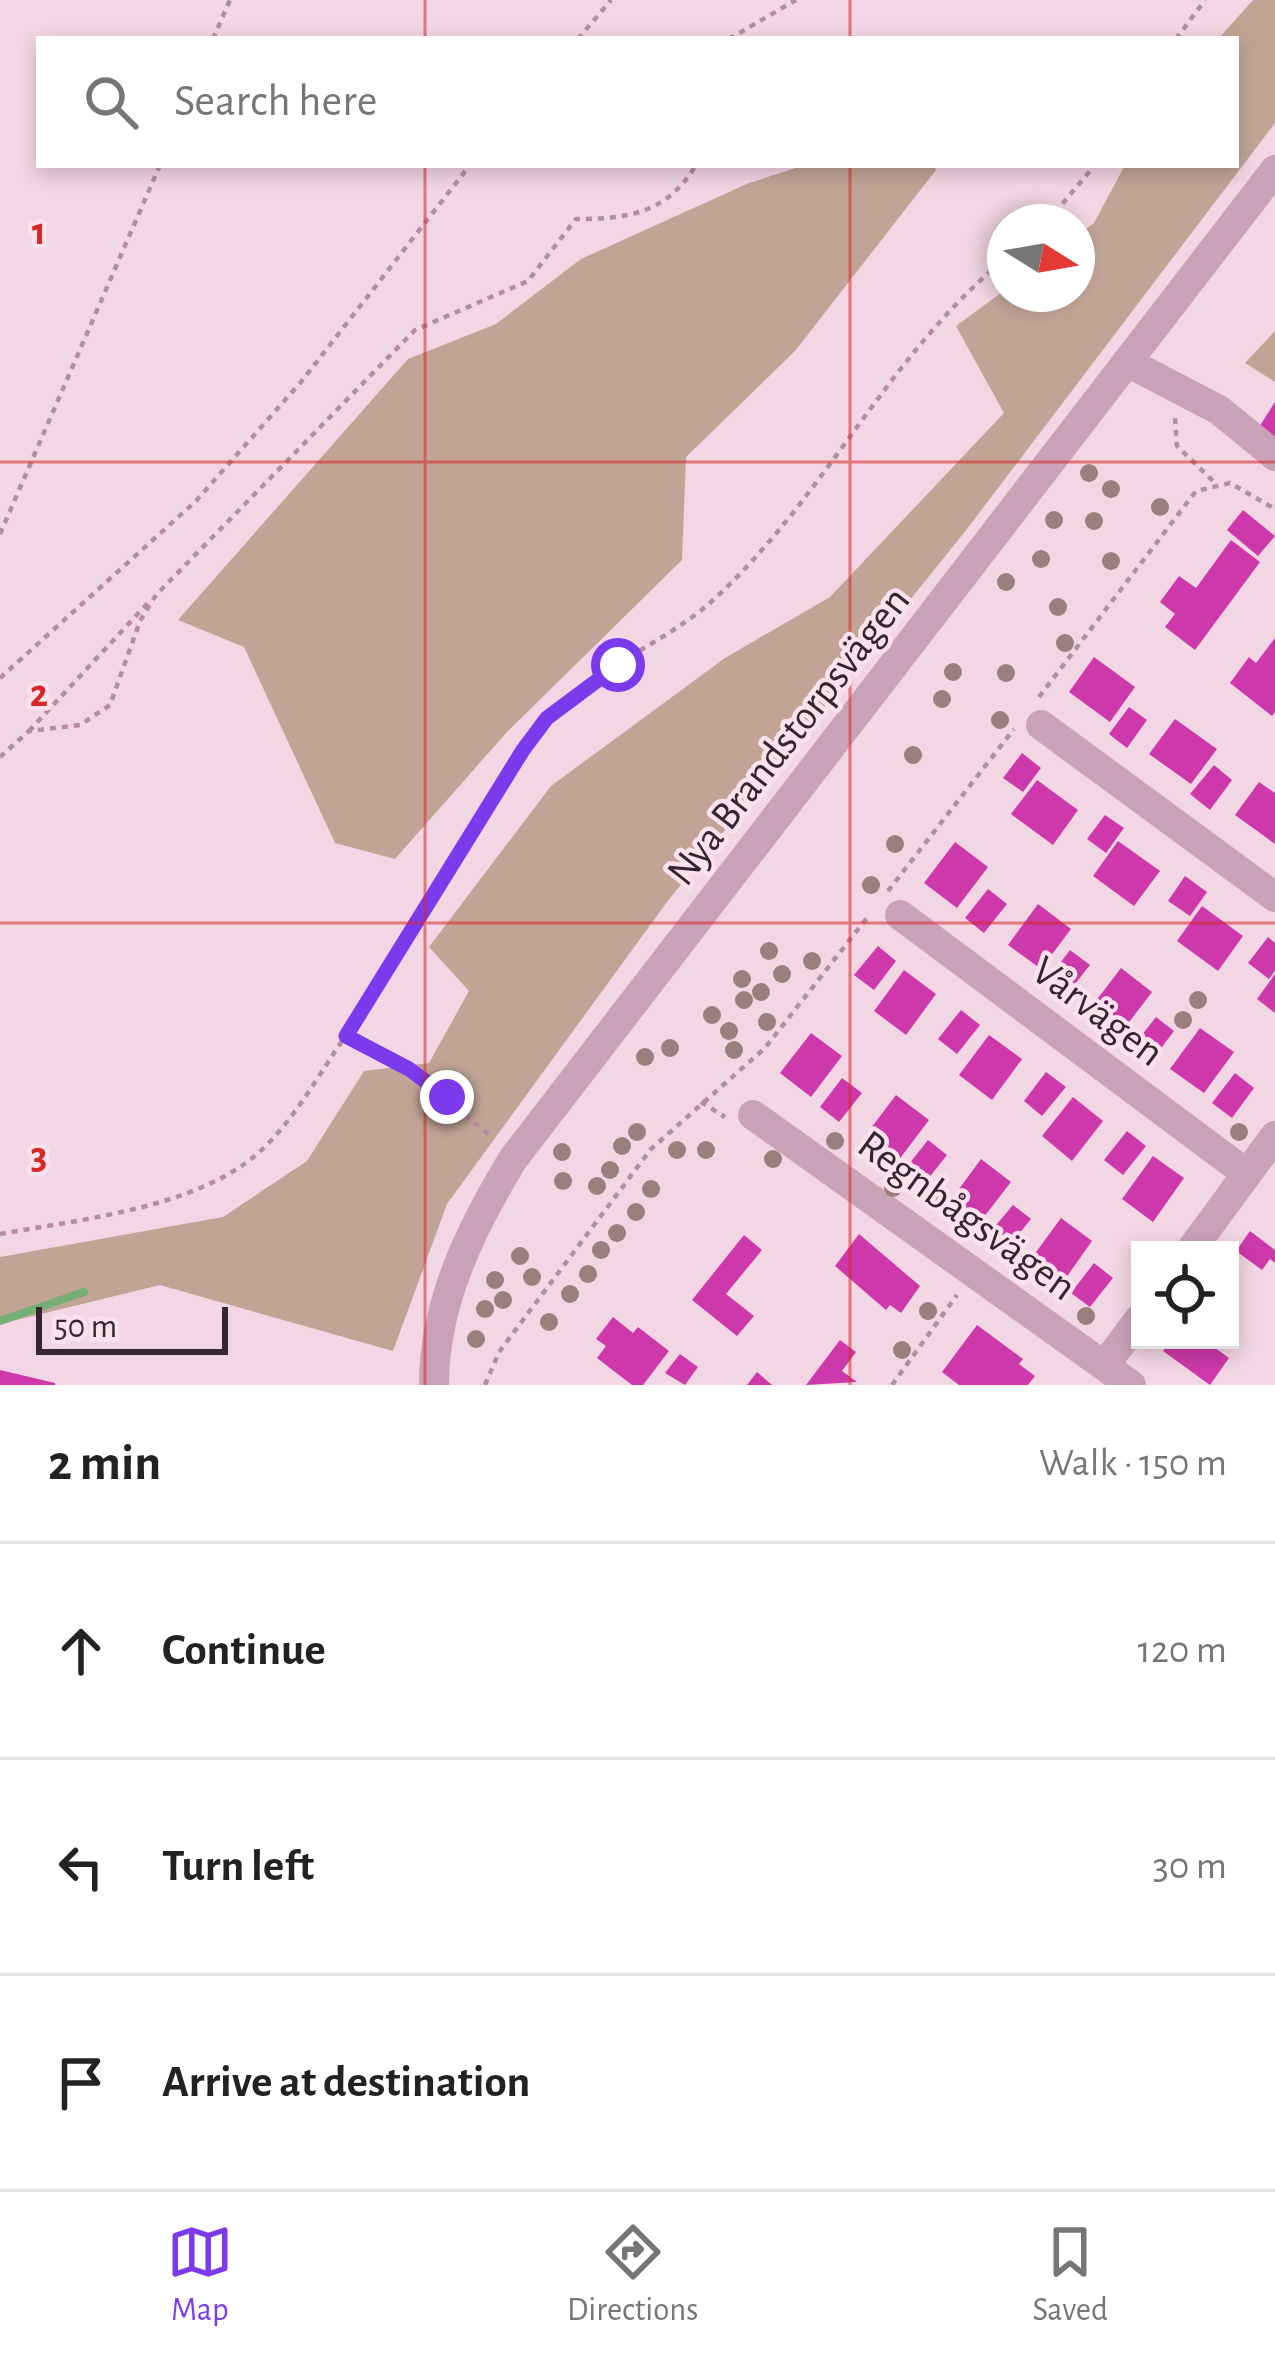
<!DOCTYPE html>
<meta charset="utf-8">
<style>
body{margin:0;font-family:"Alegreya Sans",sans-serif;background:#f2f2f2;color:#222}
.controls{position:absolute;right:36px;bottom:36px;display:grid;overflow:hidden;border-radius:0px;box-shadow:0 6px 18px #0003}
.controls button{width:108px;height:108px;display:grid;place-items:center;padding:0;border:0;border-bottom:3px solid #e0e0e0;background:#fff;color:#222;font:60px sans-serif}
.compass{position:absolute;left:987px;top:204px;width:108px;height:108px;border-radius:50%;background:#fff;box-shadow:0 6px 18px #0003;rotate:101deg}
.scale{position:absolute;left:36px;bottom:30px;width:192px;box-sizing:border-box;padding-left:12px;border:6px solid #34252f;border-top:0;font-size:33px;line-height:42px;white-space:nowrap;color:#34252f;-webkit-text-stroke:9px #fae2ed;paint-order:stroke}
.stop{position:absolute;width:36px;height:36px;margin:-27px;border:9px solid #7c3aed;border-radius:50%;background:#fff}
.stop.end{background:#7c3aed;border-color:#fff;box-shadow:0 3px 12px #0008}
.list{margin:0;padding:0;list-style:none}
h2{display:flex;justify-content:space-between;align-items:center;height:156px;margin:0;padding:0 48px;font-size:51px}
h2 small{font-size:39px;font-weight:400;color:#767676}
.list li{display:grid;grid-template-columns:78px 1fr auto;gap:36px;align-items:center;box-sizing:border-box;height:216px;padding:0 48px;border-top:3px solid #e0e0e0}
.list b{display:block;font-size:45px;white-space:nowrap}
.list em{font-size:39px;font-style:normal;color:#767676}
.icon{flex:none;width:66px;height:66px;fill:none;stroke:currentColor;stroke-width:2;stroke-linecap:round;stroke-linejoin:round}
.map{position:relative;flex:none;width:1275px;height:1385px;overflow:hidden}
.search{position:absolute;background:#fff;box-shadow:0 6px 18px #0003;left:36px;right:36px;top:36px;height:132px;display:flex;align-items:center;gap:30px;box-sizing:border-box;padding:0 42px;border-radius:0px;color:#767676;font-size:45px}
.sheet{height:804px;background:#fff}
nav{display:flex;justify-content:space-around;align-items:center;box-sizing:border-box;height:168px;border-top:3px solid #e0e0e0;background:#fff;font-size:33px;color:#767676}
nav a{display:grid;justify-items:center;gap:6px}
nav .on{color:#7c3aed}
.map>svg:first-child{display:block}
.green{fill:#c1a496}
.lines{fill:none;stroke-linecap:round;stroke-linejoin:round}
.stream{stroke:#74b076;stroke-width:8}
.building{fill:#cd39aa}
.path{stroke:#b68ca4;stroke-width:4.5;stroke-dasharray:6 6;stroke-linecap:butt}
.minor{stroke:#caa2b8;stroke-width:30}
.tree{fill:#9b7f7c}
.route{stroke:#7c3aed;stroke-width:15}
.grid{fill:none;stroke:#d62828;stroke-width:3;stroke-opacity:0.55}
.labels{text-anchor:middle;stroke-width:9;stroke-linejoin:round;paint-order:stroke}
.street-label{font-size:42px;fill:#34252f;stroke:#fae2ed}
.grid-label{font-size:39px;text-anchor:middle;font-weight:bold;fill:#d62828;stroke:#fae2ed;stroke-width:9;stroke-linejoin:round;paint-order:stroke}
</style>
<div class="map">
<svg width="1275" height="1385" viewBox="0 0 1275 1385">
<rect width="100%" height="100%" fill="#f2d6e3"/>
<g class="green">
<path d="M1253,0H1275V123L967,529L667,902L447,1204L393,1351L160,1285L0,1324V1257L223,1217L307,1161L364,1071L429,1063L469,991L429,947L551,786L725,658L830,597L1004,413L956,326L1005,290V294H1077V236L1094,223L1125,165H1236V39H1218Z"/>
<path d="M805,165H933L936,170L795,351L686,457L682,560L506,733L395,859L335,843L244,647L178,620L408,359L496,324L581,259L749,183Z"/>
<path d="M1275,331V382L1245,363Z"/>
</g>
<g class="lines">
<path class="stream" d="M0,1321L84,1292"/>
</g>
<g class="building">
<path d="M1275,402V448L1254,435Z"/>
<path d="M1243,510L1275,536L1258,556L1227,530Z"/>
<path d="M1231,540L1260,562L1195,650L1165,627L1175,614L1160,602L1179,576L1196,588Z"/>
<path d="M1275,638V712L1272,716L1230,683L1249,657L1256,663Z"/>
<path d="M1094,657L1135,687L1110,722L1069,692Z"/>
<path d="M1129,707L1147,720L1127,748L1109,734Z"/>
<path d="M1175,719L1217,749L1191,784L1149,754Z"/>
<path d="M1022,753L1041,768L1023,792L1003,778Z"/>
<path d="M1214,765L1232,780L1210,810L1190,794Z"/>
<path d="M1037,780L1078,810L1053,845L1011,814Z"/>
<path d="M1259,782L1275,793V844L1235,815Z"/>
<path d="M1105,815L1124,828L1106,853L1087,839Z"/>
<path d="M1118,841L1160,871L1134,906L1093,876Z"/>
<path d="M955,842L988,867L957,908L924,883Z"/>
<path d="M1185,876L1207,892L1190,916L1168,901Z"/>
<path d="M988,889L1007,904L984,933L965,918Z"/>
<path d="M1038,904L1071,929L1041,969L1008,945Z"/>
<path d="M1202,906L1243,936L1218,971L1177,941Z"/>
<path d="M1268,937L1275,943V971L1269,979L1248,963Z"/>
<path d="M878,946L896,961L874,990L854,975Z"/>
<path d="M1070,950L1090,965L1067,994L1048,979Z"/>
<path d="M1121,968L1152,992L1120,1034L1089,1010Z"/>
<path d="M904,970L936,994L906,1035L874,1011Z"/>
<path d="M1275,974V1013L1257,999Z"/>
<path d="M961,1010L980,1025L957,1054L938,1039Z"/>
<path d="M1156,1017L1174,1031L1152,1060L1134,1045Z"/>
<path d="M1200,1028L1234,1052L1204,1093L1170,1069Z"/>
<path d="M811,1033L842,1056L811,1097L780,1073Z"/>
<path d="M989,1035L1022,1059L992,1100L959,1075Z"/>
<path d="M1046,1072L1066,1087L1042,1116L1024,1101Z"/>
<path d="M1235,1073L1254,1088L1232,1118L1212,1103Z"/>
<path d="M842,1078L862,1093L839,1122L820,1107Z"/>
<path d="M896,1095L929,1120L898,1161L865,1136Z"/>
<path d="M1073,1097L1103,1121L1072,1161L1042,1136Z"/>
<path d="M1127,1131L1146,1146L1123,1175L1104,1160Z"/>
<path d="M928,1140L947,1155L924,1184L905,1169Z"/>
<path d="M1153,1156L1184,1178L1153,1222L1122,1199Z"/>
<path d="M981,1159L1011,1182L980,1222L951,1200Z"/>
<path d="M1013,1205L1031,1219L1009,1246L991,1231Z"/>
<path d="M1061,1218L1092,1241L1063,1282L1031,1259Z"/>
<path d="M1250,1231L1275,1250V1263L1270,1259L1262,1270L1236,1251Z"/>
<path d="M859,1234L920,1286L901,1313L890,1305L886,1310L835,1266Z"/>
<path d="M744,1235L762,1250L726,1294L754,1316L737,1336L692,1300Z"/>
<path d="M1094,1263L1113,1278L1090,1307L1071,1293Z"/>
<path d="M613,1317L633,1333L638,1327L669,1351L643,1385H632L597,1358L606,1346L596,1339Z"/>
<path d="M977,1325L1023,1359L1019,1364L1035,1376L1028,1385H959L942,1372Z"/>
<path d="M840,1340L856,1352L842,1371L857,1382L806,1385Z"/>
<path d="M1171,1340H1204L1229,1358L1210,1385L1163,1351Z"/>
<path d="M680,1354L698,1367L685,1385L665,1373Z"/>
<path d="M0,1370L55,1383V1385H0Z"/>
<path d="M757,1372L772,1385H747Z"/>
</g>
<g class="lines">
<g class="path">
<path d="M213,39L230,0"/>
<path d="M578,39L611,0"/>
<path d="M729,39L796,0"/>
<path d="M1176,39L1205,0"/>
<path d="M1047,222L1095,165"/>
<path d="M1175,418L1177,446L1216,484"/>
<path d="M0,534L160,165"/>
<path d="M0,678L196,501L301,382L470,165"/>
<path d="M1039,697L1196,491L1230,483L1275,509"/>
<path d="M29,731L148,603"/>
<path d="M0,757L29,731L80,725L110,705L140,621L156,595L415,330L528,281L576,219C629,219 667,213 696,165"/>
<path d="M888,891L1014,729"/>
<path d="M346,1036L409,1069L493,1138"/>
<path d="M701,1102L725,1117"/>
<path d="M0,1234C77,1220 177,1210 243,1165C281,1139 309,1091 334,1053C406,946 461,824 543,724C586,671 660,647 711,602C824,500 887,355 1005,259"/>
<path d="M485,1385L499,1352L651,1149L765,1048L870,914"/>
<path d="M892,1385L957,1295"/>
</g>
<g class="minor">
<path d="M1127,362L1219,410L1275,456"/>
<path d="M1041,725L1275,897"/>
<path d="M900,915L1247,1174"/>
<path d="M753,1115L1131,1385"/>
<path d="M1191,1250L1275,1136"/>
<path d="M1105,1365L1140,1318"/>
<path d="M434,1385C434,1303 471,1228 513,1159L1275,170"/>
</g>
</g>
<g class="tree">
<circle cx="1089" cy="473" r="9"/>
<circle cx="1111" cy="489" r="9"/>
<circle cx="1160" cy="507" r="9"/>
<circle cx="1054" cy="520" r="9"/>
<circle cx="1094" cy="521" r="9"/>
<circle cx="1041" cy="559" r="9"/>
<circle cx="1111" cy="561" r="9"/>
<circle cx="1006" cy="582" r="9"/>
<circle cx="1058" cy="607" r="9"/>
<circle cx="1065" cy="643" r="9"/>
<circle cx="953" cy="672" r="9"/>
<circle cx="1006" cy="673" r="9"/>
<circle cx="942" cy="699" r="9"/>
<circle cx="1000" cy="720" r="9"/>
<circle cx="913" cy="755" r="9"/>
<circle cx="895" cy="844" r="9"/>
<circle cx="871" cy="885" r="9"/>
<circle cx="769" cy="951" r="9"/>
<circle cx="812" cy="961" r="9"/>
<circle cx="782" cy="974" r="9"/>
<circle cx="742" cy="979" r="9"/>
<circle cx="761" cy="992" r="9"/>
<circle cx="744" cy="1000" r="9"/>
<circle cx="1198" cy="1000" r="9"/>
<circle cx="712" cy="1015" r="9"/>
<circle cx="1183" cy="1020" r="9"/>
<circle cx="767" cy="1022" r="9"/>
<circle cx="729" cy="1031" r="9"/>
<circle cx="670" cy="1048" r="9"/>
<circle cx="734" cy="1050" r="9"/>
<circle cx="645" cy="1057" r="9"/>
<circle cx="637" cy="1132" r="9"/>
<circle cx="1239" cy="1132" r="9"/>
<circle cx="835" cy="1141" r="9"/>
<circle cx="622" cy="1146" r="9"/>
<circle cx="677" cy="1150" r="9"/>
<circle cx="706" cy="1150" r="9"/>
<circle cx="562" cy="1152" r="9"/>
<circle cx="773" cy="1159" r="9"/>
<circle cx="610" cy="1170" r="9"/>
<circle cx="563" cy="1181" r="9"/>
<circle cx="597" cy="1186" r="9"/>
<circle cx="893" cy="1188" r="9"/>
<circle cx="651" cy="1189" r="9"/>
<circle cx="941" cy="1196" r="9"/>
<circle cx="636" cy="1212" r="9"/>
<circle cx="617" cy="1233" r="9"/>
<circle cx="601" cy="1250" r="9"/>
<circle cx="520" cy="1256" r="9"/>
<circle cx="588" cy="1274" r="9"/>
<circle cx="532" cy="1277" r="9"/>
<circle cx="495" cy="1280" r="9"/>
<circle cx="570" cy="1294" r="9"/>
<circle cx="503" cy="1300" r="9"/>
<circle cx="485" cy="1309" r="9"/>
<circle cx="928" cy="1311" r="9"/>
<circle cx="1086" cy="1316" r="9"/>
<circle cx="549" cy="1322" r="9"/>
<circle cx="476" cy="1339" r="9"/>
<circle cx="902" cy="1350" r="9"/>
</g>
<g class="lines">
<path class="route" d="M447,1097L409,1069L346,1036L523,750L547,718L618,665"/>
</g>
<path class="grid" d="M425,0V39M850,0V39M425,165V1385M850,165V1385M0,462H1275M0,923H1275"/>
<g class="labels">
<g class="street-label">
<text transform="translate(787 735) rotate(-52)" y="15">Nya Brandstorpsvägen</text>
<text transform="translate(1099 1010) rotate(37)" y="15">Vårvägen</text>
<text transform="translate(968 1214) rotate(36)" y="15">Regnbågsvägen</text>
</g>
</g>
<g class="grid-label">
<text x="39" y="244">1</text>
<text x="39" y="706">2</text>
<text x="39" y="1168">3</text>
</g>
</svg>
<div class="controls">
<button><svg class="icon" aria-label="locate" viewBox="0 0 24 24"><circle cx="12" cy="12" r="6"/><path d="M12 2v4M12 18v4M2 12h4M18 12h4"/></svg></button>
</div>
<svg class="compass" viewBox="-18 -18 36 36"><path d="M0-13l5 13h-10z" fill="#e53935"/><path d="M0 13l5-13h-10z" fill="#767676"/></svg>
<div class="scale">50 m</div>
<div class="stop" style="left:618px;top:665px"></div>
<div class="stop end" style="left:447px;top:1097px"></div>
<div class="search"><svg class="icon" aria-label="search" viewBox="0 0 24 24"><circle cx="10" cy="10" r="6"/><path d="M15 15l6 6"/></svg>Search here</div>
</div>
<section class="sheet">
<h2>2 min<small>Walk · 150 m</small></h2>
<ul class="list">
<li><svg class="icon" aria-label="ahead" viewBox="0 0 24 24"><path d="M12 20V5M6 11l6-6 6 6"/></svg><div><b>Continue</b></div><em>120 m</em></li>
<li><svg class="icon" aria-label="left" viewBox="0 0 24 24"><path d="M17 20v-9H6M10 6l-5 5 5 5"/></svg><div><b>Turn left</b></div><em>30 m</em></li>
<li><svg class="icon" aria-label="arrive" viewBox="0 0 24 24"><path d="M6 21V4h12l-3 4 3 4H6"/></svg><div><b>Arrive at destination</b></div></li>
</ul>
</section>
<nav>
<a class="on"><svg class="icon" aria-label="map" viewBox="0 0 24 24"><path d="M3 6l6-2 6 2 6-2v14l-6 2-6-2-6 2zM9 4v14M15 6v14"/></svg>Map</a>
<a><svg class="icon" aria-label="directions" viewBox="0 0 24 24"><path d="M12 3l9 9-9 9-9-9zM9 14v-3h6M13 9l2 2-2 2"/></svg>Directions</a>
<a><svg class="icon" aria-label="saved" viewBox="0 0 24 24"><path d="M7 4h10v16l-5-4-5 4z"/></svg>Saved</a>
</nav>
